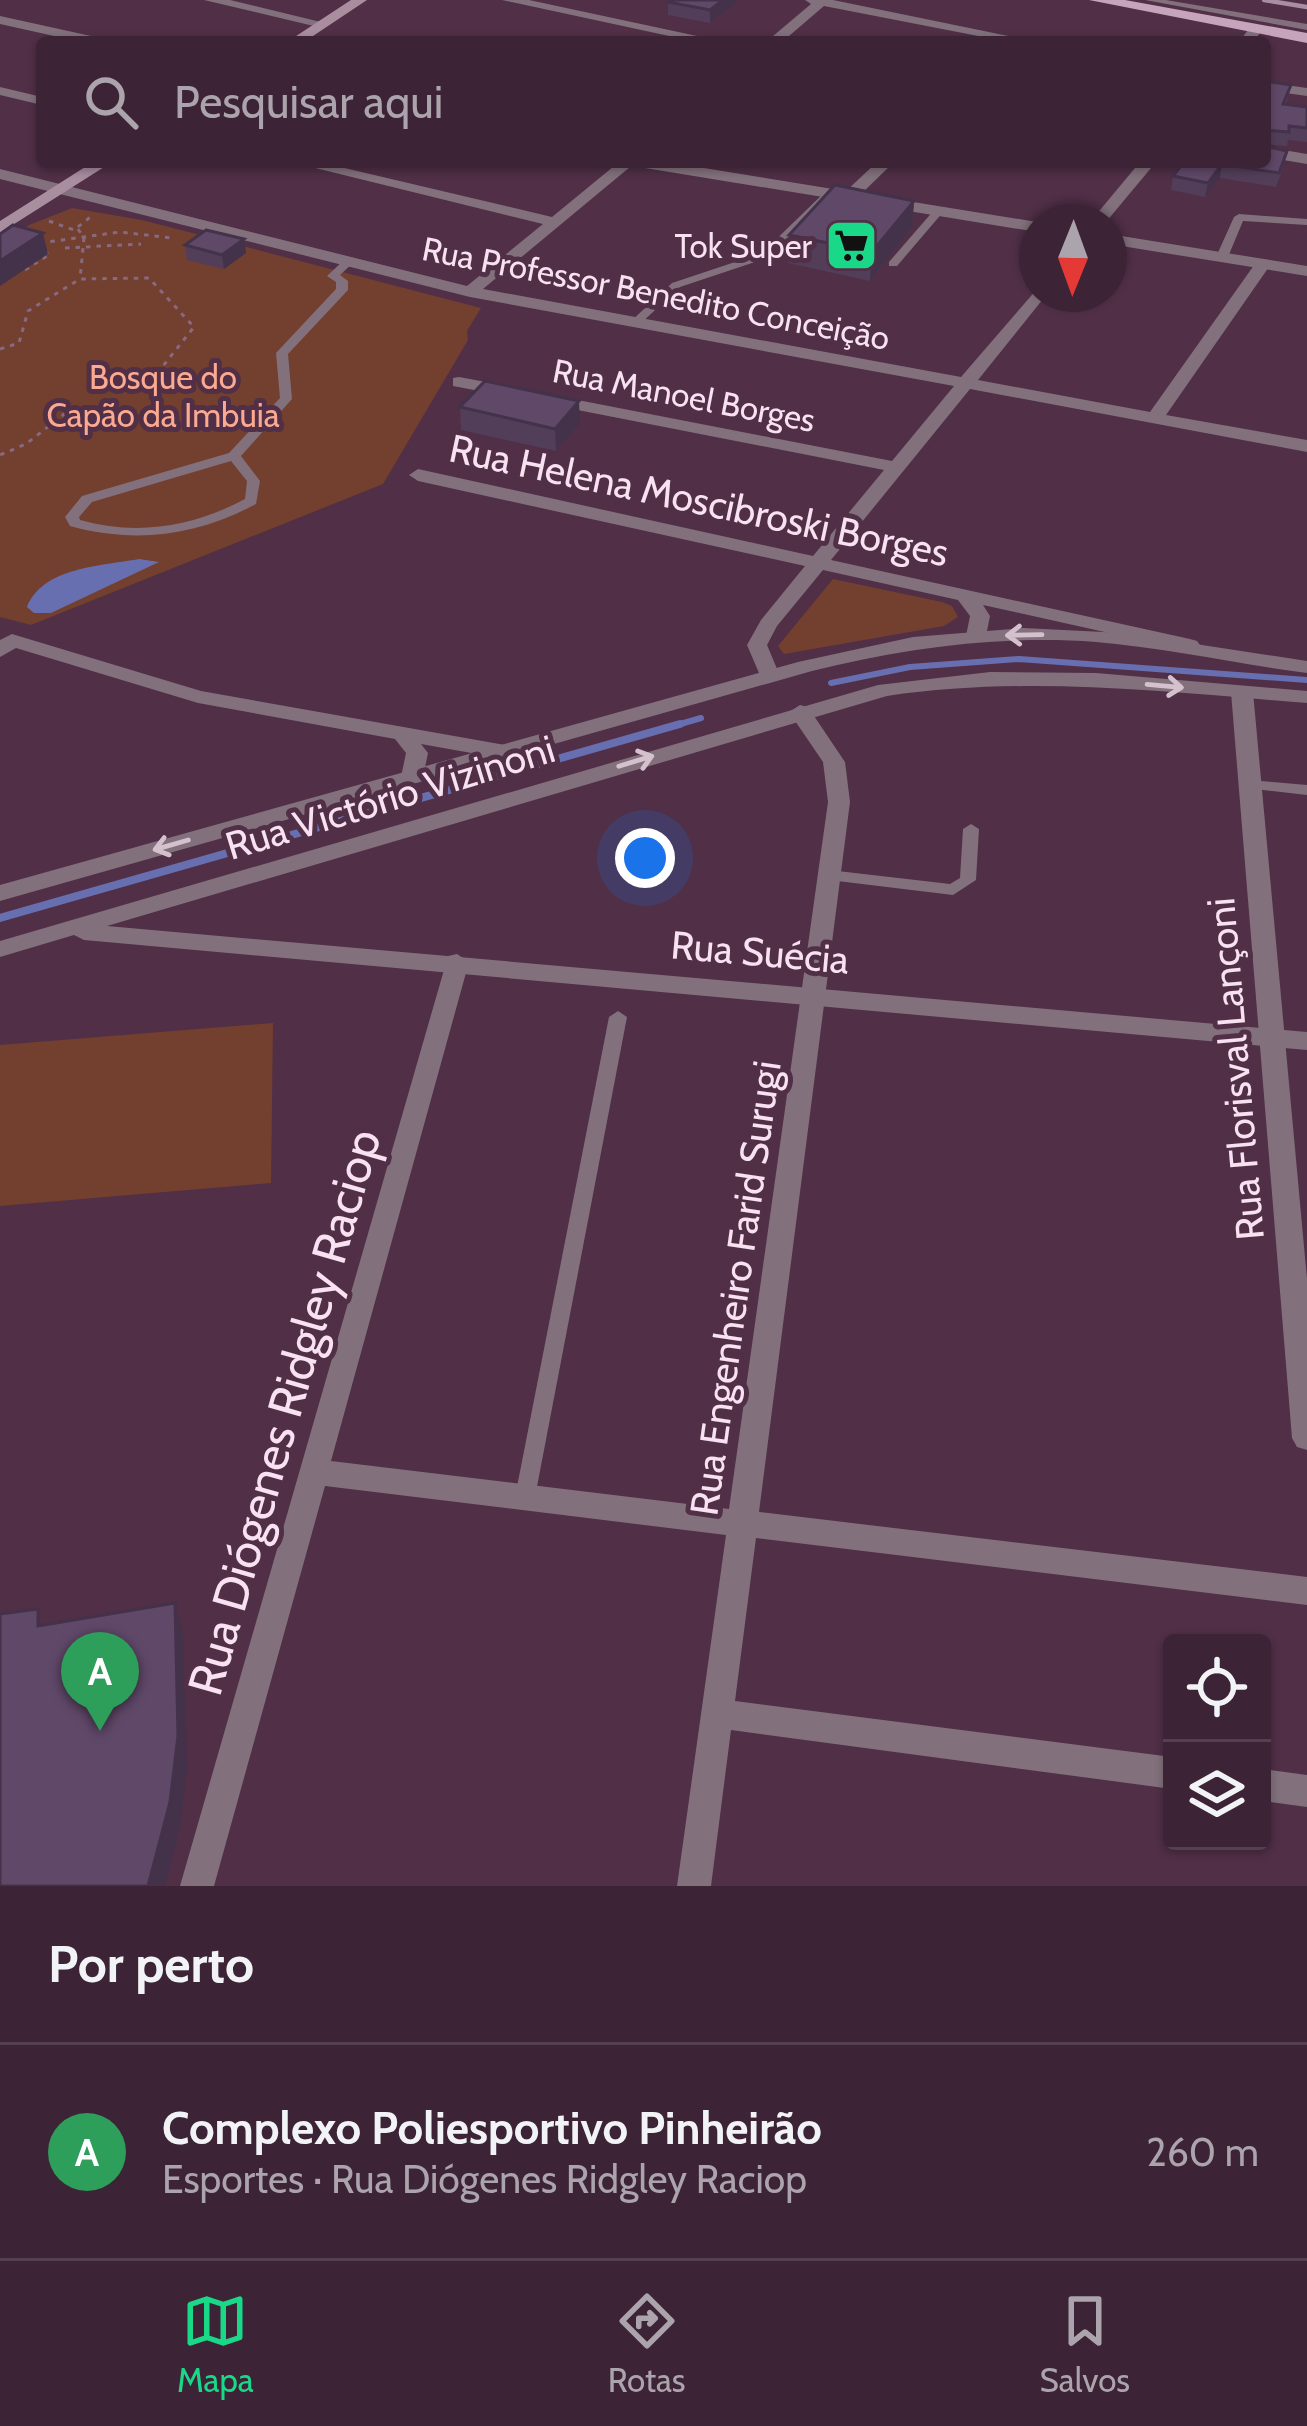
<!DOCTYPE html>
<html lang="pt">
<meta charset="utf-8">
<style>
body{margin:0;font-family:Cabin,sans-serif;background:#472f41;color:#f1f3f6}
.controls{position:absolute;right:36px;bottom:36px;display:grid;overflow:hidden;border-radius:12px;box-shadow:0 3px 9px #0004}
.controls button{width:108px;height:108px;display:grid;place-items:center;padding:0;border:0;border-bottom:3px solid #554050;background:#3c2335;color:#f1f3f6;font:60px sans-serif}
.compass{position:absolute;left:1019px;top:204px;width:108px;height:108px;border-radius:50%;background:#3c2335;box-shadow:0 3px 9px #0004;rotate:181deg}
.you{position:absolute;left:645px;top:858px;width:42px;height:42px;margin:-30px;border:9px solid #fff;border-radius:50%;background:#1a73e8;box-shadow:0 0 0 18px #1a73e833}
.badge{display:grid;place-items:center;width:78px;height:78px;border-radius:50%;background:#19d989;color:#fff;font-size:39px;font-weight:700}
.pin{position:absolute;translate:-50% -99px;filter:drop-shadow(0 3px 6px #0008)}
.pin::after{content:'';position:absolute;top:63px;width:42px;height:36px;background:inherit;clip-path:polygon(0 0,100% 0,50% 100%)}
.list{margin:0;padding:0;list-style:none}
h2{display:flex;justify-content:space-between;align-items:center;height:156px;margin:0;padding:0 48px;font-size:51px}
h2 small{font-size:39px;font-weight:400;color:#aca4ad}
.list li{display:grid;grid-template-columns:78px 1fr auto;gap:36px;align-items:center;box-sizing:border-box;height:216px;padding:0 48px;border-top:3px solid #554050}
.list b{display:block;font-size:45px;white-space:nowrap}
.list p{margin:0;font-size:39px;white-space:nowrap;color:#aca4ad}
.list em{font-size:39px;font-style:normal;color:#aca4ad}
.icon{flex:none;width:66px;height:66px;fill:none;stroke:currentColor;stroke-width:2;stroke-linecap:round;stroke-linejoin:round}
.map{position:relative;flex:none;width:1307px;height:1886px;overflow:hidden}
.search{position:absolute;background:#3c2335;box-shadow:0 3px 9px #0004;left:36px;right:36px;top:36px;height:132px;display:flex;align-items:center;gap:30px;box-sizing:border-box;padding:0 42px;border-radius:12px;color:#aca4ad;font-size:45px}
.sheet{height:372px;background:#3c2335}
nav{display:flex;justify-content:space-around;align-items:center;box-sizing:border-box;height:168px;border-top:3px solid #554050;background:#3c2335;font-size:33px;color:#aca4ad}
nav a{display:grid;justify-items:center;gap:6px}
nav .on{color:#19d989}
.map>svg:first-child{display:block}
.green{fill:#733f2f}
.water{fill:#686fb0}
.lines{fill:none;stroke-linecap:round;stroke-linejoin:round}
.stream-far1{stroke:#686fb0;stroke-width:6}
.stream{stroke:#686fb0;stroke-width:8}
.path{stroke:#886a80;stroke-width:3;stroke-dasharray:4.5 6;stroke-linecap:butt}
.service{fill:#82717c;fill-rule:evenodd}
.minor{fill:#82717c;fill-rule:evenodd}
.tertiary{fill:#82717c;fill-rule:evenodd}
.secondary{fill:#a98ea0;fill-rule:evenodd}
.primary{fill:#c6a4bc;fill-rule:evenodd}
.rail{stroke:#a98ea1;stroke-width:4.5}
.wall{fill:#533e5a}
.shaded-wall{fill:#43324a}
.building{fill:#604869;stroke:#43324a;stroke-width:3}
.oneway{stroke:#d5c0ce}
.labels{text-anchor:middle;stroke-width:10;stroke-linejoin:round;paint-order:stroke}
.far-poi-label{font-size:33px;fill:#f8e2f1;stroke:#502f47;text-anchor:end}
.far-street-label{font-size:33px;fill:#f8e2f1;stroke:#502f47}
.far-park-label{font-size:33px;fill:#fba990;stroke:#502f47}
.street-label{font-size:39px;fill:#f8e2f1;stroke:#502f47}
.near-street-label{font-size:48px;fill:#f8e2f1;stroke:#502f47}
</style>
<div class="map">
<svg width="1307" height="1886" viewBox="0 0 1307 1886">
<rect width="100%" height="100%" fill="#502f47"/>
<g class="green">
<path d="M72,208L142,220L481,308L467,331L468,340L383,484L31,625L0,617V246L29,225Z"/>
<path d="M833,579L942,602L952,606L958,617L944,626L784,654L778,646Z"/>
<path d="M273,1023L271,1183L0,1206V1045Z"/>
</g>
<path class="water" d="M139,559L159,562L51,613H34L27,607C43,567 101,566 139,559Z"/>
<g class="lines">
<g class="stream-far1">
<path d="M831,683L910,667L1019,659L1307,680"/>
<path d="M670,727L701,718"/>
</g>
<path class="stream" d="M0,918L680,724"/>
<g class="path">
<path d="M49,221L74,230L93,215"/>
<path d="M78,229L84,238L80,279"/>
<path d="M40,243L120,232L171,238"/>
<path d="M65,248L141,244"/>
<path d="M25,270L50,254L44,252"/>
<path d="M0,349L19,343L28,311L80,279L149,278L194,327L159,371L161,409L117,417L67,412L26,444L0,455"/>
</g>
<g class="service">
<path d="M1145,0H1166L1307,24V30Z"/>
<path d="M827,190L832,193L831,195L770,257L680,287L640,324L630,322L672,283L762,253Z"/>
<path d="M935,209L944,211L897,266H889V262Z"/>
<path d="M1239,214L1307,219V225L1243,221L1228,257L1218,259L1216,257L1234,217Z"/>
<path d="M345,259L355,261L340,275L348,281V290L288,354L292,399L241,456L260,481L256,504C196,536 135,544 70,526L65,517L82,496L229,453L280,398L276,353L336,289V282L327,276ZM231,461L247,481L245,499C193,527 137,536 80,520L79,517L92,502Z"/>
<path d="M1250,780L1307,785V795L1245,788L1242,785L1245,782Z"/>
<path d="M971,824L979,829L976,880L953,895L829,880L821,875L829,870L950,884L960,878L963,829Z"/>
<path d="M618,1011L627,1017L535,1497L532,1503L525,1506L518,1503L515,1497L609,1017Z"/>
</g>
<g class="minor">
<path d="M204,0H230L329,24L322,28Z"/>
<path d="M805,0H833L1038,42H1009L824,6L782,42H766L811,4Z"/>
<path d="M1251,26L1263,29L1253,42H1239Z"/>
<path d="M1265,82L1307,88V96L1265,90Z"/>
<path d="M0,87L42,97V105L0,95Z"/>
<path d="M291,162H319L552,217L619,162H636L483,289L961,377L1037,289V294H1047L978,380L1150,412L1257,261H1269L1271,264L1166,415L1307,440V452L970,389L831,560L1190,639L1197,641L1200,645L1197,649L1190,651L983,605L990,616L986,636L976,642L966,636L970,616L958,600L823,570L777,626L767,645L780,676L776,680H762L747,645L761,620L805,566L418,481L409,475L418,469L813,556L884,470L552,405L543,400L552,395L892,461L954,386L470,297L0,179V169L467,286L543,224Z"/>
<path d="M877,162H894L856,199H844V193Z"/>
<path d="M1140,162H1156L1106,222H1090Z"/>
<path d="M459,377L512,387L521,392L512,397L453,386V378Z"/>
<path d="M12,634L201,691L505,745L516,752L505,759L421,744L428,753L423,777L412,784L401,777L406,753L395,739L198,703L16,648L0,657V640Z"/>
<path d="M1242,686L1253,692L1307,1279V1450L1297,1447L1292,1438L1231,692Z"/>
<path d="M800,705L808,707L845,762L850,802L759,1512L1307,1577V1605L756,1538L735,1701L1172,1757V1789L731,1730L711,1886H677L726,1535L325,1486L214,1886H180L448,956L457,954L469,962L331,1461L729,1509L828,802L823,762L789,712Z"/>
<path d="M1262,1769L1307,1775V1807L1262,1801Z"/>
</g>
<g class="tertiary">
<path d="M502,0H529L725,42H697Z"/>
<path d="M0,16L100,38L107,42H81L0,24Z"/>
<path d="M1265,147L1307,154V164L1265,157Z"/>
<path d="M631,162H667L1037,222V232L639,167Z"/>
<path d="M1109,234L1307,266V276L1109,244Z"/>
<path d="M1023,628L1124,633L1307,661V673C1237,664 1167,648 1096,642C1000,635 905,648 812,671L0,901V885L798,662L913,637Z"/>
<path d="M990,672L1096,673L1307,691V703C1166,692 1028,675 887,696L107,926L1307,1032V1050L84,940L74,935L0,957V941L878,685Z"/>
</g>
<g class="secondary">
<path d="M351,0H367L304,42H287Z"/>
<path d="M93,162H112L0,233V221Z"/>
</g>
<path class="primary" d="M1089,0H1125L1307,33V43Z"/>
<path class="rail" d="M1264,0L1307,7"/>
</g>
<g class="wall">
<path d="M739,0L710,23L668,15V2Z"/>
<path d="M1265,81L1291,85L1286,105L1307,107V142L1288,140L1287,146L1265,144Z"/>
<path d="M1184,162L1284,165L1276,187L1220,178L1205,197L1171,190L1173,176Z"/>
<path d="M914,201L912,228L870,281L788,263L789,235Z"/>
<path d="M185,245L246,253L224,269L187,260Z"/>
<path d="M460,407L580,424L556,451L461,430Z"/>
</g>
<g class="shaded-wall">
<path d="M723,0H739L710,23V10Z"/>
<path d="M1222,164L1220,178L1205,197L1208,183Z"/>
<path d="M914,201L912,228L870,281L872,252Z"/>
<path d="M43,233L48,254L0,286V261Z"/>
<path d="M244,239L246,253L224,269L222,255Z"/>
<path d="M579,401L580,424L556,451L555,429Z"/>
<path d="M175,1603L183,1634L187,1767L179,1831L165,1886H148Z"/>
</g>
<g class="building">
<path d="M671,0H723L710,10L668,2Z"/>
<path d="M1265,81L1291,85L1283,104L1307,107V128L1289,126V132L1265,130Z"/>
<path d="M1265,146L1287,151L1279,173L1222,164L1208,183L1173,176L1184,162H1265Z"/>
<path d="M835,185L914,201L872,252L789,235Z"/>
<path d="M13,225L43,233L0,261V234Z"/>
<path d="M206,230L244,239L222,255L185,245Z"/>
<path d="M485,381L579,401L555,429L460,407Z"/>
<path d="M175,1603L178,1736L170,1802L148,1886H0V1614L38,1609V1626Z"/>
</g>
<defs><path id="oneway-shaft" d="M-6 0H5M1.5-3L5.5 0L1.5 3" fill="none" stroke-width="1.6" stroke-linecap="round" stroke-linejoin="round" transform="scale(3)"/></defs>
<g class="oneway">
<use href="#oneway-shaft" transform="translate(1024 635) rotate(179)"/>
<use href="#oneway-shaft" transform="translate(1165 686) rotate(5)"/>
<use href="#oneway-shaft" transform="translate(636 761) rotate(-17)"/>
<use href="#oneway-shaft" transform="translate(171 845) rotate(164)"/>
</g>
<defs>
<symbol id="supermarket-square" viewBox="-11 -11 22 22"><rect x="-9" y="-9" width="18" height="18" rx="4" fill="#19d989" stroke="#502f47"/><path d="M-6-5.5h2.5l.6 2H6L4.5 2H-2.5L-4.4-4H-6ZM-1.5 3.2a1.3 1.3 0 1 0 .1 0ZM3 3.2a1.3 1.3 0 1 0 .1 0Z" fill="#111"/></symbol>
</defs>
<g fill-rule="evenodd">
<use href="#supermarket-square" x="822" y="216" width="59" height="59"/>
</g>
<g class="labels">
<g class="far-poi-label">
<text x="812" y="258">Tok Super</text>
</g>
<g class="far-street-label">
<text transform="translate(656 293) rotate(11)" y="12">Rua Professor Benedito Conceição</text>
<text transform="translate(684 395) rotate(11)" y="12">Rua Manoel Borges</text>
</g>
<g class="far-park-label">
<text x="163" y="389">Bosque do<tspan x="163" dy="38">Capão da Imbuia</tspan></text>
</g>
<g class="street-label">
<text transform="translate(699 500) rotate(12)" y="14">Rua Helena Moscibroski Borges</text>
<text transform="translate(390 797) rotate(-17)" y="14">Rua Victório Vizinoni</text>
<text transform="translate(760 952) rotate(5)" y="14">Rua Suécia</text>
<text transform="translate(1235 1069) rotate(-95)" y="14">Rua Florisval Lançoni</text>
<text transform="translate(735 1288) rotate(-82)" y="14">Rua Engenheiro Farid Surugi</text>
</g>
<g class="near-street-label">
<text transform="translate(284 1412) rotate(-74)" y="17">Rua Diógenes Ridgley Raciop</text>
</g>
</g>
</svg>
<div class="controls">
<button><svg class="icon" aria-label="locate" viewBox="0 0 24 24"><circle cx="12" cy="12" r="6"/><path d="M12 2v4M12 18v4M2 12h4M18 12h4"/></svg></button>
<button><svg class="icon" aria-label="layers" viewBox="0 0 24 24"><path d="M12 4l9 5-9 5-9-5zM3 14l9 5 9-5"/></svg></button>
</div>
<svg class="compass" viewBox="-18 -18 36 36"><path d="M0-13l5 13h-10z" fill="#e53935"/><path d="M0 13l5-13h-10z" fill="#aca4ad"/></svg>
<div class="you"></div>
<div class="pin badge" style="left:100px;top:1731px;background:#2e9e5b">A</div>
<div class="search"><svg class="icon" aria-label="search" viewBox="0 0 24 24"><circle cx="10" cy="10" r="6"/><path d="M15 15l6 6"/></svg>Pesquisar aqui</div>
</div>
<section class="sheet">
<h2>Por perto<small></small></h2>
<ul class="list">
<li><span class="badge" style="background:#2e9e5b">A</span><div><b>Complexo Poliesportivo Pinheirão</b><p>Esportes · Rua Diógenes Ridgley Raciop</p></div><em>260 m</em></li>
</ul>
</section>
<nav>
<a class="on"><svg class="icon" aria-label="map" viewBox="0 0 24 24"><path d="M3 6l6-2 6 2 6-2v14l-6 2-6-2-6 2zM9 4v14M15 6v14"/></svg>Mapa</a>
<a><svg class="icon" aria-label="directions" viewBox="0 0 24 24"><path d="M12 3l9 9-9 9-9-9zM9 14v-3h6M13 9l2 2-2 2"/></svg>Rotas</a>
<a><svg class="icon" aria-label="saved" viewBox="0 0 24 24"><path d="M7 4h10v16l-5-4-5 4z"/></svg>Salvos</a>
</nav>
